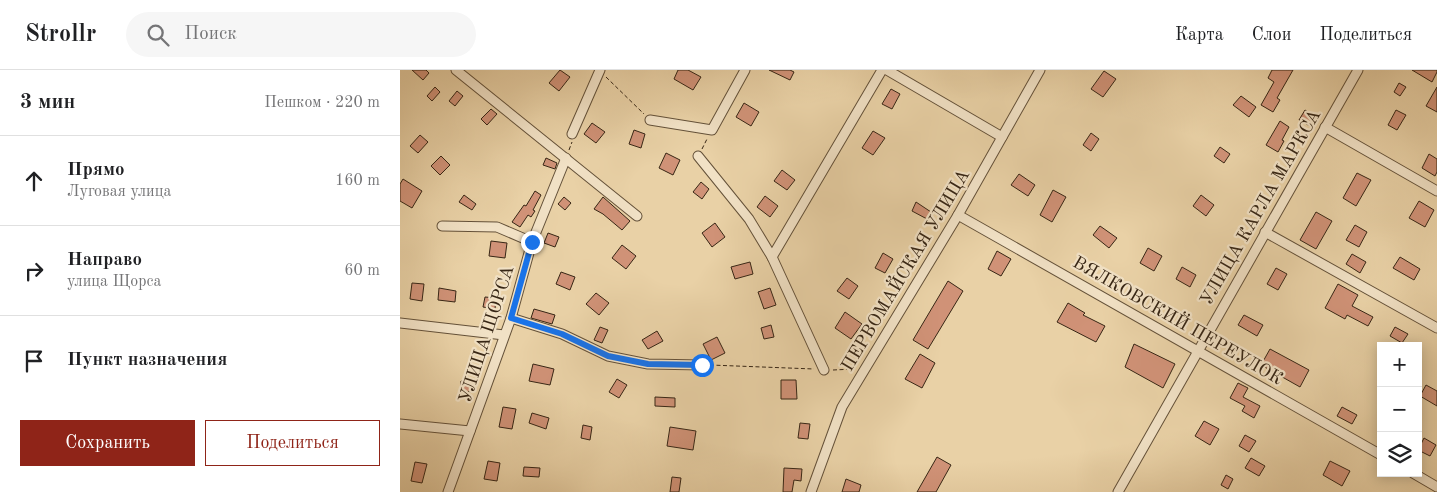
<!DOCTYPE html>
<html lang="ru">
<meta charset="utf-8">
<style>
body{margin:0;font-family:"Old Standard TT",serif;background:#f6f6f6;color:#202124}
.controls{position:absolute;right:15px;bottom:15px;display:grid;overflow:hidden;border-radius:0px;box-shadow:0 2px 12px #0003}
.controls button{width:45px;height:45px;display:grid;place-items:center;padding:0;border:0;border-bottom:1px solid #e0e0e0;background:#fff;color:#202124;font:25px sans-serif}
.stop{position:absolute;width:15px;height:15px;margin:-11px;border:4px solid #1a73e8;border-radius:50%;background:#fff}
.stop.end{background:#1a73e8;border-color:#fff;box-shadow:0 1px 5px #0008}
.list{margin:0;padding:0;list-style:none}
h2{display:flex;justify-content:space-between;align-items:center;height:65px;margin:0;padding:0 20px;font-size:21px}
h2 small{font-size:16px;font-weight:400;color:#757577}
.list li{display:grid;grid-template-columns:32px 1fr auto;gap:15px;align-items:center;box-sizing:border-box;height:90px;padding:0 20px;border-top:1px solid #e0e0e0}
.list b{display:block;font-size:19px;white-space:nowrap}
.list p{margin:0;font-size:16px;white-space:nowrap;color:#757577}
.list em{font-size:16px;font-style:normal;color:#757577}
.actions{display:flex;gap:10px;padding:15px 20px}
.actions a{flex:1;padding:11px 0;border:1px solid #8f2418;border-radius:0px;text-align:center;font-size:18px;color:#8f2418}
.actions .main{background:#8f2418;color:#fff}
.icon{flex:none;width:28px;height:28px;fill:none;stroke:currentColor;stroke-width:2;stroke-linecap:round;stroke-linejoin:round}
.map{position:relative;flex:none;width:1037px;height:422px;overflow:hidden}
header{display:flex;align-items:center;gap:30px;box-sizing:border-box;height:70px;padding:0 25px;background:#fff;border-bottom:1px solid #e0e0e0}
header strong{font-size:24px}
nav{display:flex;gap:28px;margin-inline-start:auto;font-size:18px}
.search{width:350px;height:45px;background:#f6f6f6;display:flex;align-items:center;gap:12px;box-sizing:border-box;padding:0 18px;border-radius:28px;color:#757577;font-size:19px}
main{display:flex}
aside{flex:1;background:#fff}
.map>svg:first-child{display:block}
.building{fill:#d09277;stroke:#372615}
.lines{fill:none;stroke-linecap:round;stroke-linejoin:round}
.minor-casing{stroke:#645139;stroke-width:11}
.path{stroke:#372615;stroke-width:1;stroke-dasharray:4 2.5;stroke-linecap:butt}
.minor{stroke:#f1e1c5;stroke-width:9}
.route{stroke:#1a73e8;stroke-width:6}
.labels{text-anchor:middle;stroke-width:4.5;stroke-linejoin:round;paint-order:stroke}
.street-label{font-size:18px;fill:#372615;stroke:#f1e1c5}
</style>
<header>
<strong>Strollr</strong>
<div class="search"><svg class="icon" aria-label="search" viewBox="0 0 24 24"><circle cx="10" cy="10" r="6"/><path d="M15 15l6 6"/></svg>Поиск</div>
<nav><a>Карта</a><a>Слои</a><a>Поделиться</a></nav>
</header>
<main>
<aside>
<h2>3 мин<small>Пешком · 220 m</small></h2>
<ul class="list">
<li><svg class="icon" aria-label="ahead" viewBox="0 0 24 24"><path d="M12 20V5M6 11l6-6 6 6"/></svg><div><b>Прямо</b><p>Луговая улица</p></div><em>160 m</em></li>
<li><svg class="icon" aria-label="right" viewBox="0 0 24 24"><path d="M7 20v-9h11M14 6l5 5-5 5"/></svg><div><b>Направо</b><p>улица Щорса</p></div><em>60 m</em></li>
<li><svg class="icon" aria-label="arrive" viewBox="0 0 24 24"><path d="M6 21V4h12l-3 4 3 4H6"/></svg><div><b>Пункт назначения</b></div></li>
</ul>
<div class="actions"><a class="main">Сохранить</a><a>Поделиться</a></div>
</aside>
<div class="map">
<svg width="1037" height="422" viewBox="0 0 1037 422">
<rect width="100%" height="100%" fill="#e9d1a6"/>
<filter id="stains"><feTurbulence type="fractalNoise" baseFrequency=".004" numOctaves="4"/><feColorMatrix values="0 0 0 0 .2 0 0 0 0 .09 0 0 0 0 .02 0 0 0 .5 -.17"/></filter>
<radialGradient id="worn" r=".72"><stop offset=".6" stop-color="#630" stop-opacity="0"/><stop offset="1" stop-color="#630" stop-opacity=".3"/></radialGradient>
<g class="building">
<path d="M12,0H26L29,3L23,10Z"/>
<path d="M160,0L170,7L159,21L149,13Z"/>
<path d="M278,0H288L301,7L293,20L274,9Z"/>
<path d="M369,0H390L394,2L390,10Z"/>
<path d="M872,0H893L877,28L880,30L873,42L861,35L874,12L868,8Z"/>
<path d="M1012,0H1037V2L1032,12Z"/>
<path d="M704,1L716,9L703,27L691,19Z"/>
<path d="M999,13L1006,17L1000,26L994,22Z"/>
<path d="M35,17L40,22L32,31L27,26Z"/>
<path d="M1037,17V42L1026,36Z"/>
<path d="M491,19L500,24L492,39L482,34Z"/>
<path d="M57,21L63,26L55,36L49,31Z"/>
<path d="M841,26L856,37L849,47L833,35Z"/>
<path d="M344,33L359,42L351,56L336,47Z"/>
<path d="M91,39L97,44L87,55L81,49Z"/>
<path d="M905,40L915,46L910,56L899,50Z"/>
<path d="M996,40L1006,45L997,60L988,55Z"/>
<path d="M880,51L889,57L882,70L884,71L878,82L866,75Z"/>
<path d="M192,53L205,62L196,73L184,64Z"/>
<path d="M234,60L245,64L241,78L229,74Z"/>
<path d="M473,61L485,68L473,85L462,78Z"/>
<path d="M691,63L699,69L691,81L683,75Z"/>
<path d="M20,65L28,72L18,83L10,76Z"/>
<path d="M820,77L830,84L824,93L814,86Z"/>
<path d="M266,83L280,90L273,105L259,98Z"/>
<path d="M1029,84L1037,89V102L1035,106L1022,98Z"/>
<path d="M41,86L50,95L40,105L31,96Z"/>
<path d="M146,88L157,93L155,99L143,95Z"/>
<path d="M382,100L395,110L387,120L374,111Z"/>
<path d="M957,103L971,110L956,136L943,128Z"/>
<path d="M619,104L635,115L628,126L611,115Z"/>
<path d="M3,109L22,121L12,138L0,131V114Z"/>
<path d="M301,112L309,119L302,129L293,122Z"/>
<path d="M653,120L666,127L652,152L640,145Z"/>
<path d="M135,121L141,125L133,140L135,141L131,147L128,145L120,157L112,152L124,135L126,136Z"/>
<path d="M64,125L76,134L72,140L59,132Z"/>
<path d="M801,125L814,135L806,146L793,136Z"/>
<path d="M365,126L378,136L370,147L357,137Z"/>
<path d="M164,127L171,133L165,140L158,134Z"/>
<path d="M203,127L230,151L222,160L203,144L194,139Z"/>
<path d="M1019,131L1034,140L1025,157L1009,148Z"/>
<path d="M516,132L531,142L527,149L512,141Z"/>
<path d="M916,142L932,151L916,179L900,170Z"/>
<path d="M315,153L325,167L312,177L302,163Z"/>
<path d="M955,155L967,162L959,177L946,170Z"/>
<path d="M700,156L717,168L709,178L693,165Z"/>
<path d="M148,163L159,167L155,177L144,173Z"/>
<path d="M91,171L107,173L105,188L89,186Z"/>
<path d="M222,175L236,186L226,199L212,188Z"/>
<path d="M748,178L762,186L754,201L740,193Z"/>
<path d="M597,181L611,189L601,206L588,199Z"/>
<path d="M483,183L493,189L485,203L475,198Z"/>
<path d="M952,184L966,192L960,203L946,194Z"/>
<path d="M1000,187L1020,199L1014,210L993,198Z"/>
<path d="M350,192L353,204L335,209L331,197Z"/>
<path d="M782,197L796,205L790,217L776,209Z"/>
<path d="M876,198L887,204L878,220L867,214Z"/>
<path d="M161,202L175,207L170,220L156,214Z"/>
<path d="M447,208L458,216L449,229L437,221Z"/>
<path d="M548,211L563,221L528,279L513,270Z"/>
<path d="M12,213L24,214L22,231L10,229Z"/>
<path d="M938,214L958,225L952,236L973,247L968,256L947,245L945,249L925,238Z"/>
<path d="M39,218L56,221L55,232L38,230Z"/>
<path d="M370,218L376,235L364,239L358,222Z"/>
<path d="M196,223L209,233L199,245L186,234Z"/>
<path d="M85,227L96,228L95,239L83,237Z"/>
<path d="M668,233L685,243L683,245L705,256L696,272L657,252Z"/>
<path d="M134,239L155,245L152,254L131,248Z"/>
<path d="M445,242L462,254L451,269L435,258Z"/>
<path d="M844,245L863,255L857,266L838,255Z"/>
<path d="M371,255L374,267L364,269L361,258Z"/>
<path d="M200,257L208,260L202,273L194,270Z"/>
<path d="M995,257L1008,264L1002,273L990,266Z"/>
<path d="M257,261L263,271L248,279L242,270Z"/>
<path d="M317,267L325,283L311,290L303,274Z"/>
<path d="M734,274L775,294L763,318L725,297Z"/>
<path d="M870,279L909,300L900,317L861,295Z"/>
<path d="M520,284L535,293L522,318L505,309Z"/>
<path d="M133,294L154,299L150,315L129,311Z"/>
<path d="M217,309L227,315L219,328L209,322Z"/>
<path d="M381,310H396L397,329H381Z"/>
<path d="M61,311H75L74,322L60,321Z"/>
<path d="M838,313L848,318L843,327L860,336L854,348L842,341L845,336L830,328Z"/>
<path d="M1026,315L1037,321V336L1020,326Z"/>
<path d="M255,327L275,328V337L255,336Z"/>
<path d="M103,337L116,339L112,359L99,357Z"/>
<path d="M942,337L957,345L952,354L937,346Z"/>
<path d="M132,343L149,348L146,359L129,353Z"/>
<path d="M804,351L819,359L810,375L795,366Z"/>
<path d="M400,353L410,354L408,369L398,368Z"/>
<path d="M183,355L192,357L190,370L181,368Z"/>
<path d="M270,357L296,361L293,380L267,376Z"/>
<path d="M845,365L856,371L849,382L839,376Z"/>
<path d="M1024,368L1036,375L1030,386L1018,380Z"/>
<path d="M537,387L551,395L536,422H517Z"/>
<path d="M851,388L865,396L859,406L845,398Z"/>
<path d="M88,391L100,393L97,411L84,409Z"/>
<path d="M930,391L950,401L942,416L923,405Z"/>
<path d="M15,392L27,394L22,413L11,411Z"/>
<path d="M124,397L140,398L139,407L123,406Z"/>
<path d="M384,398L402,399L401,411L394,410L392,422H383Z"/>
<path d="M826,405L833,409L828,419L821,415Z"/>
<path d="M272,407L281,408L279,422H270Z"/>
<path d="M446,409L461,415L459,422H442Z"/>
</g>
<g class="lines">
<defs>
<g id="minor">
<path d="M56,0L237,146"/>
<path d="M487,0L602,67"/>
<path d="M250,50L312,60L345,0"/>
<path d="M925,57L1037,121"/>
<path d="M172,64L200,0"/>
<path d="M298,86L349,149L372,187L424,300"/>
<path d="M558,145L981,385"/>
<path d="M42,156L97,157L132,172"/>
<path d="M865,162L1037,258"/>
<path d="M372,187L482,0"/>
<path d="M111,248L162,264L208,286L248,294L302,295"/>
<path d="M0,253L104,265"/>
<path d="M0,354L70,361"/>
<path d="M1013,403L1037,417"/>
<path d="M48,422L111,248L132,172L166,88"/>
<path d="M411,422L442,337L558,145L640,0"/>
<path d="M718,422L958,0"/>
</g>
</defs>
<use href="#minor" class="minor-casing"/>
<g class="path">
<path d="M206,7L244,44"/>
<path d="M302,79L307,69"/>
<path d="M169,80L172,72"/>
<path d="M310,295L414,299"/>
<path d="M433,300L454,299"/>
</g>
<use href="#minor" class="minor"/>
</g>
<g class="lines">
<path class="route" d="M132,172L111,248L162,264L208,286L248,294L302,295"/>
</g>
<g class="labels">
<g class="street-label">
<text transform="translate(860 137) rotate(-60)" y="6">УЛИЦА КАРЛА МАРКСА</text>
<text transform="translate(505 200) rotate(-59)" y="6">ПЕРВОМАЙСКАЯ УЛИЦА</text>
<text transform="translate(778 250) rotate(30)" y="6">ВЯЛКОВСКИЙ ПЕРЕУЛОК</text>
<text transform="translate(86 264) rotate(-72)" y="6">УЛИЦА ЩОРСА</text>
</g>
</g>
<rect width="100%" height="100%" filter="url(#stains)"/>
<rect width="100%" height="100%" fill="url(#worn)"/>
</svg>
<div class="controls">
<button>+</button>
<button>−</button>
<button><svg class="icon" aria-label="layers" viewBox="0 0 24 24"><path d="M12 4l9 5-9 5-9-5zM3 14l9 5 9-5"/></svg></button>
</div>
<div class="stop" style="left:302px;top:295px"></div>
<div class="stop end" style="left:132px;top:172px"></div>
</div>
</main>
